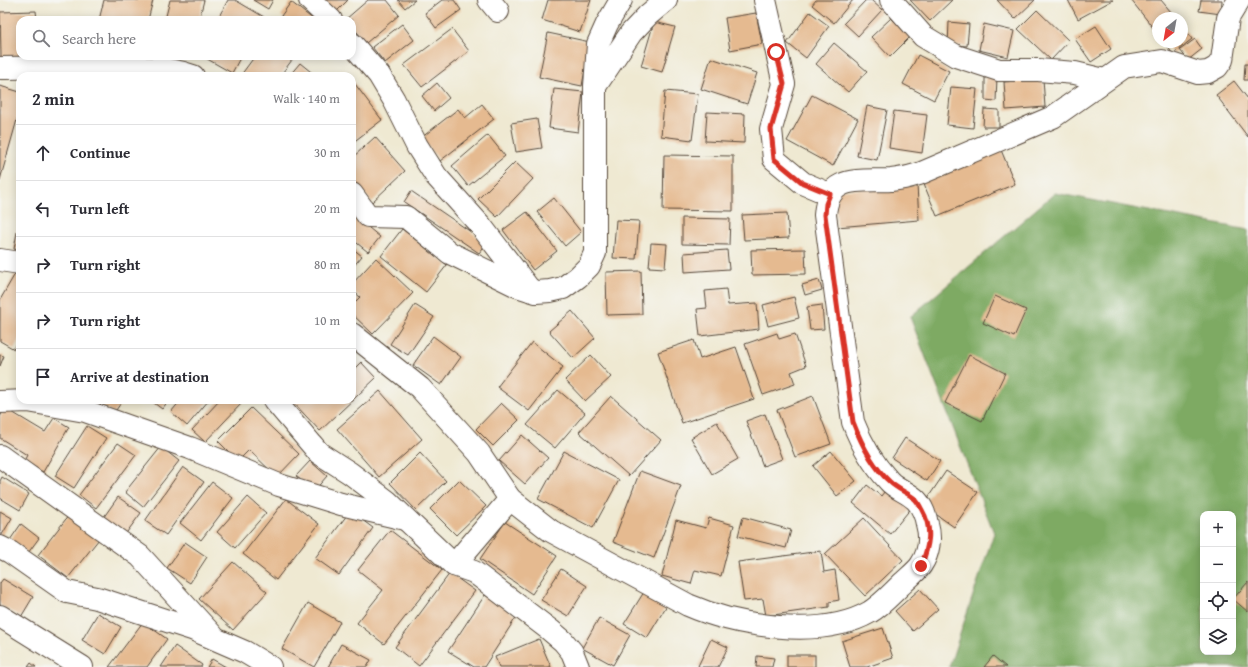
<!DOCTYPE html>
<meta charset="utf-8">
<style>
body{margin:0;font-family:"Gentium Book Plus",serif;background:#f2f2f3;color:#2b2b33}
.controls{position:absolute;right:12px;bottom:12px;display:grid;overflow:hidden;border-radius:8px;box-shadow:0 2px 10px #0003}
.controls button{width:36px;height:36px;display:grid;place-items:center;padding:0;border:0;border-bottom:1px solid #e1e1e2;background:#fff;color:#2b2b33;font:20px sans-serif}
.compass{position:absolute;left:1152px;top:12px;width:36px;height:36px;border-radius:50%;background:#fff;box-shadow:0 2px 10px #0003;rotate:211deg}
.stop{position:absolute;width:12px;height:12px;margin:-9px;border:3px solid #d93025;border-radius:50%;background:#fff}
.stop.end{background:#d93025;border-color:#fff;box-shadow:0 1px 4px #0008}
.list{margin:0;padding:0;list-style:none}
h2{display:flex;justify-content:space-between;align-items:center;height:52px;margin:0;padding:0 16px;font-size:17px}
h2 small{font-size:13px;font-weight:400;color:#7c7c81}
.list li{display:grid;grid-template-columns:26px 1fr auto;gap:12px;align-items:center;box-sizing:border-box;height:56px;padding:0 16px;border-top:1px solid #e1e1e2}
.list b{display:block;font-size:15px;white-space:nowrap}
.list em{font-size:13px;font-style:normal;color:#7c7c81}
.icon{flex:none;width:22px;height:22px;fill:none;stroke:currentColor;stroke-width:2;stroke-linecap:round;stroke-linejoin:round}
.map{position:relative;flex:none;width:1248px;height:667px;overflow:hidden}
.search{position:absolute;background:#fff;box-shadow:0 2px 10px #0003;left:16px;top:16px;width:340px;height:44px;display:flex;align-items:center;gap:10px;box-sizing:border-box;padding:0 14px;border-radius:12px;color:#7c7c81;font-size:15px}
.panel{position:absolute;background:#fff;box-shadow:0 2px 10px #0003;left:16px;top:72px;width:340px;height:332px;border-radius:12px}
.map>svg:first-child{display:block}
.forest{fill:#7eaa63;stroke:#5c6a40;fill-rule:evenodd}
.building{fill:#e5ba90}
.lines{fill:none;stroke-linecap:round;stroke-linejoin:round}
.minor-casing{stroke:#564739;stroke-width:24}
.minor{stroke:#fff;stroke-width:22}
.route{stroke:#d93025;stroke-width:5}
</style>
<div class="map">
<svg width="1248" height="667" viewBox="0 0 1248 667">
<rect width="100%" height="100%" fill="#f6f6f2"/>
<filter id="ink" filterUnits="userSpaceOnUse"><feTurbulence type="fractalNoise" baseFrequency=".025" numOctaves="2"/><feDisplacementMap in="SourceGraphic" scale="8" xChannelSelector="R" yChannelSelector="G"/><feConvolveMatrix kernelMatrix="1 2 1 2 8 2 1 2 1" color-interpolation-filters="sRGB"/></filter>
<filter id="wash" filterUnits="userSpaceOnUse"><feTurbulence type="fractalNoise" baseFrequency=".012" numOctaves="4" result="noise"/><feDisplacementMap in="SourceGraphic" scale="16" xChannelSelector="R" yChannelSelector="G"/><feGaussianBlur stdDeviation="0.9" result="paint"/><feColorMatrix in="noise" values="0 0 0 0 0 0 0 0 0 0 0 0 0 0 0 0 0 1.4 0 .05"/><feComposite in="paint" operator="in"/></filter>
<g filter="url(#wash)">
<rect width="100%" height="100%" fill="#efe9d2"/>
<path class="forest" d="M1055,193L1248,230V667H949L994,533L910,317ZM1203,514H1233V652H1203Z"/>
<g id="blocks">
<g class="building">
<path d="M104,0H153L148,20H99Z"/>
<path d="M170,0H204L199,20H165Z"/>
<path d="M228,0H235L264,17L262,20H217Z"/>
<path d="M253,0H273L268,9Z"/>
<path d="M319,0H348L334,14Z"/>
<path d="M368,0H387L399,15L366,43L352,26V20H347L346,19Z"/>
<path d="M398,0H415L405,8Z"/>
<path d="M442,0H454L461,10L436,28L425,13Z"/>
<path d="M548,0H591L580,32L542,20Z"/>
<path d="M816,0H853L834,23L812,5Z"/>
<path d="M866,0H871L882,10L858,36L844,23Z"/>
<path d="M910,0H952L930,21Z"/>
<path d="M997,0H1035L1015,19Z"/>
<path d="M1068,0H1113L1078,19Z"/>
<path d="M1131,0H1161L1176,18H1158V34Z"/>
<path d="M1201,0H1222L1221,14L1199,11Z"/>
<path d="M291,2L314,20H287L281,16Z"/>
<path d="M1037,10L1069,41L1051,60L1018,29Z"/>
<path d="M36,11L37,20H20L19,58H1L0,12Z"/>
<path d="M810,12L829,26L806,58L787,43Z"/>
<path d="M756,13L762,44L730,50L725,18Z"/>
<path d="M891,18L910,37L890,57L871,37Z"/>
<path d="M654,22L675,27L662,72L641,66Z"/>
<path d="M949,22L969,24L967,46L948,45Z"/>
<path d="M402,24L414,40L385,63L372,47Z"/>
<path d="M984,24L1014,31L1008,57L979,50Z"/>
<path d="M1096,26L1111,49L1091,62L1075,39Z"/>
<path d="M1182,26L1192,39L1173,54L1164,42H1182Z"/>
<path d="M452,29L469,51L422,87L404,65Z"/>
<path d="M548,33L590,42L582,86L539,77Z"/>
<path d="M1195,39L1202,49L1188,60L1180,50Z"/>
<path d="M834,43L867,71L848,92L816,64Z"/>
<path d="M918,55L949,71L934,100L903,84Z"/>
<path d="M202,56H241L232,73Z"/>
<path d="M255,56H295L280,76H242L241,75Z"/>
<path d="M711,58L757,73L747,104L701,89Z"/>
<path d="M300,63L316,76H289Z"/>
<path d="M1245,64H1248V80H1244Z"/>
<path d="M985,77H997L996,101L985,100Z"/>
<path d="M1043,79L1045,107L1006,110L1004,82Z"/>
<path d="M352,80L382,120L352,143Z"/>
<path d="M1234,81L1248,99V137L1216,95Z"/>
<path d="M437,83L449,98L434,111L422,96Z"/>
<path d="M0,86L20,92V109L0,180Z"/>
<path d="M951,87L977,89L973,128L947,125Z"/>
<path d="M554,89L583,92L578,132L549,128Z"/>
<path d="M665,91L698,94L692,140L661,136Z"/>
<path d="M812,95L858,119L833,166L787,141Z"/>
<path d="M482,104L494,119L440,161L421,138L458,109L465,118Z"/>
<path d="M867,106L887,110L877,160L857,156Z"/>
<path d="M984,109L999,110V127H983Z"/>
<path d="M894,111L927,115L922,153L889,148Z"/>
<path d="M707,112L745,114L744,143L705,141Z"/>
<path d="M537,119L542,148L516,152L511,123Z"/>
<path d="M488,135L505,156L468,186L452,166Z"/>
<path d="M375,137L405,171L372,202L352,180V158Z"/>
<path d="M1001,150L1015,184L937,216L923,182Z"/>
<path d="M664,155L733,156V211L663,210Z"/>
<path d="M515,162L533,179L497,217L478,199Z"/>
<path d="M917,185L919,220L837,227L835,191Z"/>
<path d="M411,191L487,243L479,253L404,202Z"/>
<path d="M554,198L581,232L565,246L537,212Z"/>
<path d="M527,212L557,251L533,270L503,230Z"/>
<path d="M787,213L789,238L744,240L742,215Z"/>
<path d="M352,214L380,237L368,252L352,239Z"/>
<path d="M682,218L730,219L729,245L682,244Z"/>
<path d="M616,220L639,221L636,259L613,258Z"/>
<path d="M402,229L447,265L426,292L381,256Z"/>
<path d="M17,232L20,233V250L14,249Z"/>
<path d="M651,243L667,244L665,268L649,267Z"/>
<path d="M352,248L362,256L352,268Z"/>
<path d="M805,249L806,274L752,275L751,250Z"/>
<path d="M727,250L729,269L685,272L684,253Z"/>
<path d="M376,258L413,293L373,334L352,314V305L360,297L352,290V284Z"/>
<path d="M641,271L642,314L607,315L606,272Z"/>
<path d="M15,274L20,277V338L14,349L0,341V300Z"/>
<path d="M819,280L822,290L805,295L802,285Z"/>
<path d="M726,289L728,305L757,303L759,329L700,336L697,309L707,308L705,291Z"/>
<path d="M995,296L1026,310L1014,337L983,323Z"/>
<path d="M794,297L799,318L768,326L763,305Z"/>
<path d="M415,305L434,317L408,355L390,344Z"/>
<path d="M822,305L824,329L810,330L807,307Z"/>
<path d="M572,311L595,338L573,358L549,331Z"/>
<path d="M777,333L779,339L795,334L806,366L791,372L795,384L763,395L745,344Z"/>
<path d="M433,336L461,357L441,385L413,365Z"/>
<path d="M694,340L700,359L736,347L754,399L682,423L658,352Z"/>
<path d="M532,342L563,367L529,411L497,387Z"/>
<path d="M0,355L4,356L0,366Z"/>
<path d="M591,355L611,377L585,401L565,380Z"/>
<path d="M969,355L1005,373L982,421L945,403Z"/>
<path d="M361,362L376,378L320,431L291,400H352V371Z"/>
<path d="M558,390L585,413L555,448L527,425Z"/>
<path d="M380,391L422,439L379,477L337,429Z"/>
<path d="M611,396L661,440L629,476L579,432Z"/>
<path d="M813,396L831,444L795,457L777,410Z"/>
<path d="M94,400H123L114,413Z"/>
<path d="M150,400H169L162,409Z"/>
<path d="M181,400H209L187,426L171,412Z"/>
<path d="M220,400H239L242,403L205,442L192,430Z"/>
<path d="M501,403L519,420L493,446L476,429Z"/>
<path d="M5,408L45,432L54,418L69,427L43,472L24,461L27,455L0,438V417Z"/>
<path d="M251,408L299,454L277,477L249,450L238,461L218,441Z"/>
<path d="M765,414L782,459L763,466L746,421Z"/>
<path d="M717,422L738,459L712,474L691,438Z"/>
<path d="M87,426L106,438L74,488L55,476Z"/>
<path d="M522,435L548,458L525,484L499,461Z"/>
<path d="M905,438L940,461L927,481L892,458Z"/>
<path d="M118,443L136,455L96,508L79,495Z"/>
<path d="M161,447L179,461L143,507L125,492Z"/>
<path d="M564,451L619,480L593,528L538,499Z"/>
<path d="M831,451L856,481L837,496L813,466Z"/>
<path d="M420,453L446,481L416,510L390,483Z"/>
<path d="M310,461L327,476L314,491L296,476Z"/>
<path d="M183,467L204,482L166,535L145,521Z"/>
<path d="M640,471L681,486L654,558L613,542Z"/>
<path d="M946,471L978,492L954,527L923,505Z"/>
<path d="M2,477L29,494L20,510L0,498V481Z"/>
<path d="M459,480L486,506L456,535L430,509Z"/>
<path d="M212,482L233,498L201,540L180,523Z"/>
<path d="M867,485L881,496L888,487L912,507L890,534L853,503Z"/>
<path d="M118,497L141,513L124,536L101,521Z"/>
<path d="M248,497L266,513L235,548L217,532Z"/>
<path d="M286,499L319,524L276,580L243,554Z"/>
<path d="M0,511L12,518L0,538Z"/>
<path d="M350,511L373,528L339,575L315,558Z"/>
<path d="M69,515L99,539L68,578L38,555Z"/>
<path d="M743,517L791,530L786,548L738,536Z"/>
<path d="M709,518L734,525L721,576L695,570L691,584L662,576L676,520L706,528Z"/>
<path d="M864,518L903,560L865,596L825,554Z"/>
<path d="M505,522L557,556L532,594L480,559Z"/>
<path d="M21,524L39,538L28,553L10,540Z"/>
<path d="M390,530L442,570L384,644L357,623L383,590L358,570Z"/>
<path d="M185,542L207,557L190,583L167,568Z"/>
<path d="M821,551L824,572L835,570L839,600L829,602V607L766,616L763,599L744,601L738,562Z"/>
<path d="M233,562L267,592L233,630L199,599Z"/>
<path d="M561,569L587,586L568,616L541,600Z"/>
<path d="M450,573L475,591L419,666L395,647Z"/>
<path d="M3,579L33,597L21,617L0,605V583Z"/>
<path d="M1248,582V612L1233,599Z"/>
<path d="M920,589L938,609L913,631L895,611Z"/>
<path d="M644,592L667,605L647,638L624,624Z"/>
<path d="M485,595L517,616L484,667H474L448,651Z"/>
<path d="M308,603L340,622L314,667L282,649Z"/>
<path d="M98,613L121,627L105,654L82,640Z"/>
<path d="M599,618L630,635L613,665L582,648Z"/>
<path d="M143,622L167,639L147,667H109Z"/>
<path d="M883,628L893,658L867,667H850L842,641Z"/>
<path d="M539,639L551,667H499L495,657Z"/>
<path d="M711,639L728,647L718,667H700L698,666Z"/>
<path d="M341,644L371,660L367,667H328Z"/>
<path d="M175,646L202,665L201,667H161Z"/>
<rect x="787" y="655" width="28" height="12"/>
<path d="M757,656L774,658L772,667H756Z"/>
<path d="M993,656L1006,667H984Z"/>
<path d="M212,659L226,667H207Z"/>
<path d="M31,663L36,667H28Z"/>
</g>
</g>
</g>
<g filter="url(#ink)">
<use href="#blocks" fill-opacity="0" stroke="#564739" stroke-width="1"/>
<g class="lines">
<defs>
<g id="minor">
<path d="M310,0L331,20"/>
<path d="M489,0L498,11"/>
<path d="M765,0L784,84L771,129L774,159L803,183L829,194"/>
<path d="M891,0L923,36L956,56L999,70H1038L1075,73L1104,80"/>
<path d="M352,44L379,75L394,100L417,146L436,176L481,226L530,290"/>
<path d="M0,68C48,68 97,64 145,68C163,69 176,70 193,76"/>
<path d="M596,85L631,33L648,15L666,0"/>
<path d="M352,194L368,216L406,217L450,253L517,286L536,292L550,291L563,288L578,277L589,266L595,253V86L598,44L607,24L621,0"/>
<path d="M0,260L20,263"/>
<path d="M352,334L420,388L479,453L510,499"/>
<path d="M274,400L319,453L350,473L387,501L454,565L474,572L550,630L563,641L572,652L578,667"/>
<path d="M0,402L28,401L85,411L190,448L279,485L341,504L405,519"/>
<path d="M0,456L140,556L213,636"/>
<path d="M0,547L10,552L67,592L97,598L192,629L245,652L270,667"/>
<path d="M454,565L510,499L551,531L688,605C736,626 822,640 870,612C883,604 893,592 904,582C909,577 917,571 921,565C929,553 931,538 927,524C926,517 922,506 916,500C908,492 896,489 889,481C873,464 861,443 853,422L825,215C828,173 860,182 891,180C901,179 909,177 919,174L1053,117L1124,67L1162,61L1198,73L1208,72L1217,67L1222,60L1228,18L1239,0"/>
<path d="M0,616L82,667"/>
</g>
</defs>
<use href="#minor" class="minor-casing"/>
<use href="#minor" class="minor"/>
</g>
</g>
<g class="lines" filter="url(#ink)">
<path class="route" d="M776,52L784,84L771,129L774,159L803,183L830,194L826,204L825,215L853,422C861,443 873,467 890,482C897,489 908,493 915,499C918,502 920,506 922,510C933,529 929,546 921,566"/>
</g>
</svg>
<div class="controls">
<button>+</button>
<button>−</button>
<button><svg class="icon" aria-label="locate" viewBox="0 0 24 24"><circle cx="12" cy="12" r="6"/><path d="M12 2v4M12 18v4M2 12h4M18 12h4"/></svg></button>
<button><svg class="icon" aria-label="layers" viewBox="0 0 24 24"><path d="M12 4l9 5-9 5-9-5zM3 14l9 5 9-5"/></svg></button>
</div>
<svg class="compass" viewBox="-18 -18 36 36"><path d="M0-13l5 13h-10z" fill="#e53935"/><path d="M0 13l5-13h-10z" fill="#7c7c81"/></svg>
<div class="stop" style="left:776px;top:52px"></div>
<div class="stop end" style="left:921px;top:566px"></div>
<div class="search"><svg class="icon" aria-label="search" viewBox="0 0 24 24"><circle cx="10" cy="10" r="6"/><path d="M15 15l6 6"/></svg>Search here</div>
<section class="panel">
<h2>2 min<small>Walk · 140 m</small></h2>
<ul class="list">
<li><svg class="icon" aria-label="ahead" viewBox="0 0 24 24"><path d="M12 20V5M6 11l6-6 6 6"/></svg><div><b>Continue</b></div><em>30 m</em></li>
<li><svg class="icon" aria-label="left" viewBox="0 0 24 24"><path d="M17 20v-9H6M10 6l-5 5 5 5"/></svg><div><b>Turn left</b></div><em>20 m</em></li>
<li><svg class="icon" aria-label="right" viewBox="0 0 24 24"><path d="M7 20v-9h11M14 6l5 5-5 5"/></svg><div><b>Turn right</b></div><em>80 m</em></li>
<li><svg class="icon" aria-label="right" viewBox="0 0 24 24"><path d="M7 20v-9h11M14 6l5 5-5 5"/></svg><div><b>Turn right</b></div><em>10 m</em></li>
<li><svg class="icon" aria-label="arrive" viewBox="0 0 24 24"><path d="M6 21V4h12l-3 4 3 4H6"/></svg><div><b>Arrive at destination</b></div></li>
</ul>
</section>
</div>
